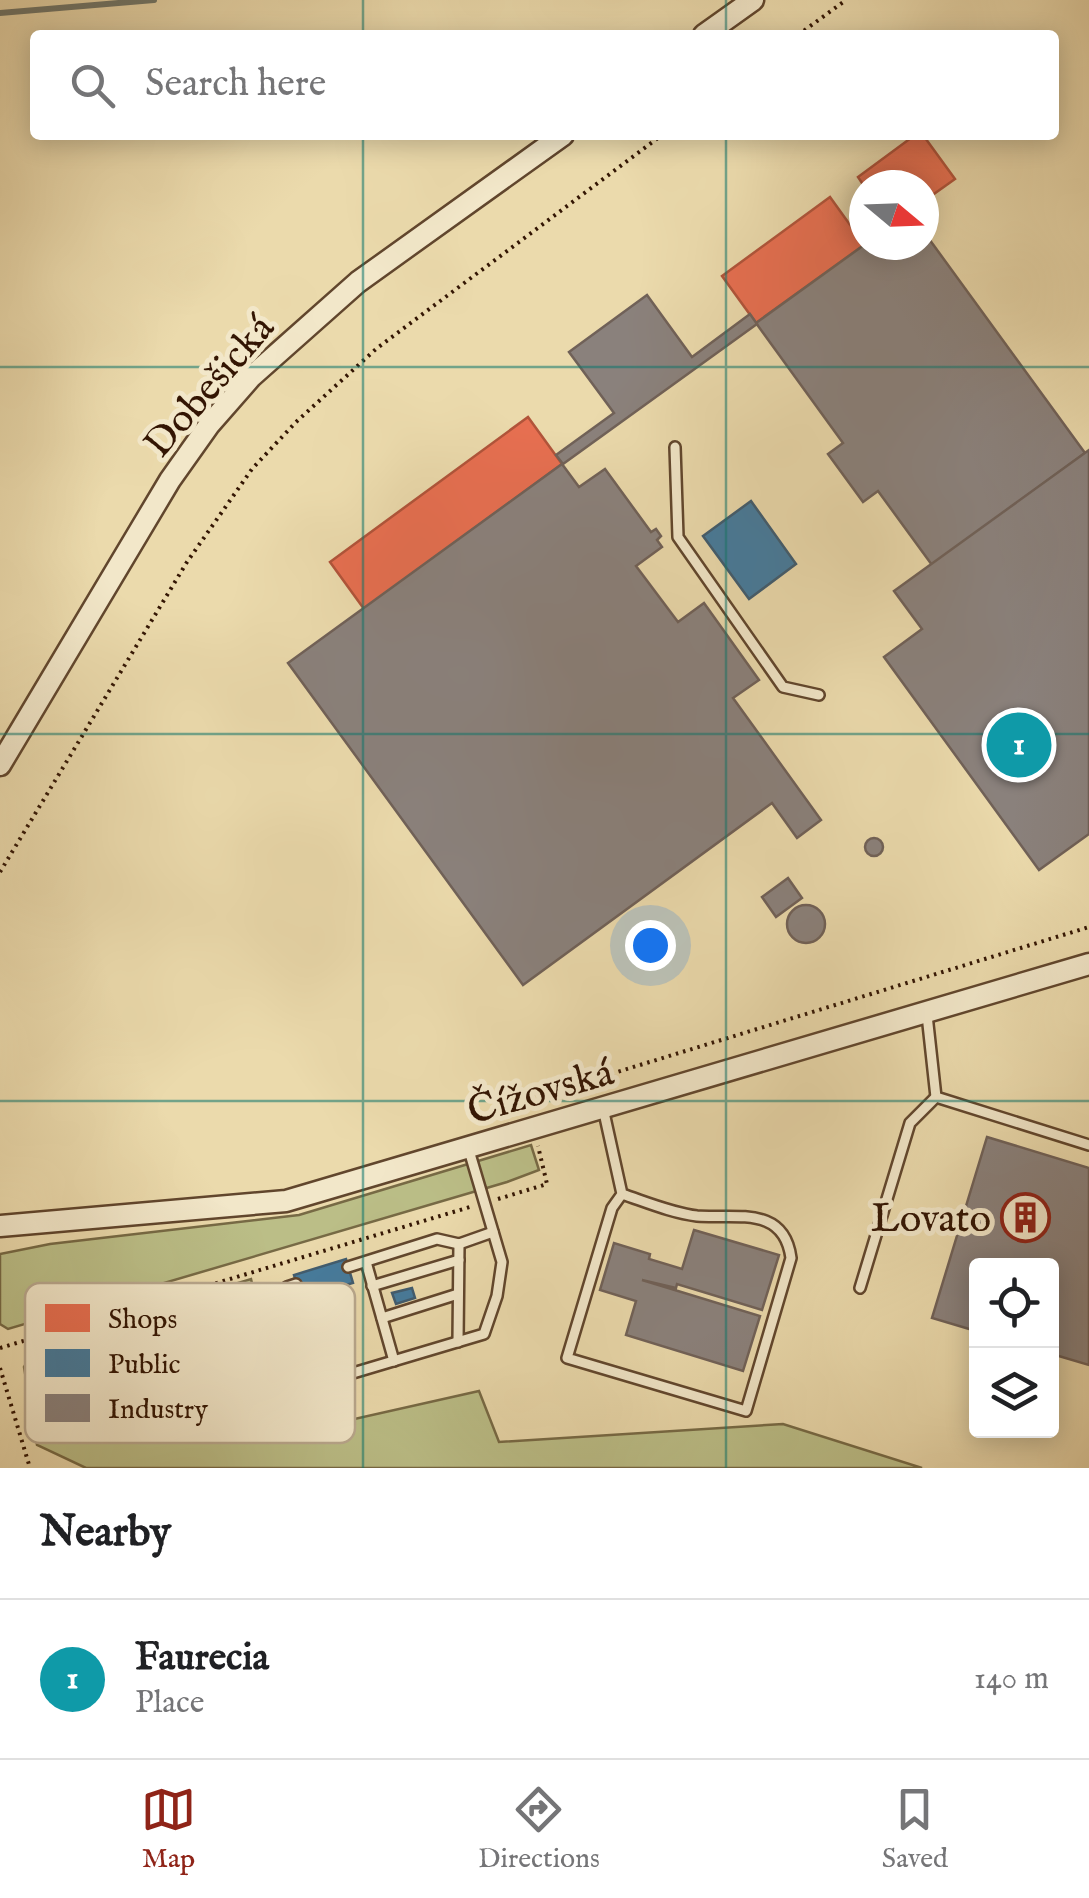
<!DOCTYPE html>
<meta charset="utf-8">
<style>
body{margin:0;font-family:"IM FELL English",serif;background:#f2f2f2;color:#202124}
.controls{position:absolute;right:30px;bottom:30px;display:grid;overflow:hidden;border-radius:10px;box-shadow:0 5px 25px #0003}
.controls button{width:90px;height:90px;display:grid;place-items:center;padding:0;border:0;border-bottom:2px solid #e0e0e0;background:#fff;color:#202124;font:50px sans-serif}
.compass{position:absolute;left:849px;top:170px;width:90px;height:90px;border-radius:50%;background:#fff;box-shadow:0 5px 25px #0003;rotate:109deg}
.you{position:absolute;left:650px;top:945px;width:35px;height:35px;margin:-25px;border:8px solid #fff;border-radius:50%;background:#1a73e8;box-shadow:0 0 0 15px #1a73e833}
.badge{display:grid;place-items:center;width:65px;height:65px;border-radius:50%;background:#8f2418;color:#fff;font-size:32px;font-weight:700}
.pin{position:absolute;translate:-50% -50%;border:5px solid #fff;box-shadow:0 2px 10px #0006}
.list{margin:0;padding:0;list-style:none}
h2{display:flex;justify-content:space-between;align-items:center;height:130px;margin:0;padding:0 40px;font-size:42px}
h2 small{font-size:32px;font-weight:400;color:#757577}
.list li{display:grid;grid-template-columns:65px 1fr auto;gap:30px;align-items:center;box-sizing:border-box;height:160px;padding:0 40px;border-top:2px solid #e0e0e0}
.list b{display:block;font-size:38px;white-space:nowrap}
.list p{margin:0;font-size:32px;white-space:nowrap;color:#757577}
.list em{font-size:32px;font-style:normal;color:#757577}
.icon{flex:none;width:55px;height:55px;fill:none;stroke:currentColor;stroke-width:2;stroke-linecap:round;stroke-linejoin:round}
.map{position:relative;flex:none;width:1089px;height:1468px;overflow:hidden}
.search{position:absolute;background:#fff;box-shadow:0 5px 25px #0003;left:30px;right:30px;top:30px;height:110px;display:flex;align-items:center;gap:25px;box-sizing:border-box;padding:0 35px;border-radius:10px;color:#757577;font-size:38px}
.sheet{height:290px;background:#fff}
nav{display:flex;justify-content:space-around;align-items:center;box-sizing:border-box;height:140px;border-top:2px solid #e0e0e0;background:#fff;font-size:28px;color:#757577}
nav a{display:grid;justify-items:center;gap:5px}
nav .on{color:#8f2418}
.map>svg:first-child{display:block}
.green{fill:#bbbe87;stroke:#776a45;stroke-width:2.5}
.shops{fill:#e76f51;stroke:#b1543a;stroke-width:2.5}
.public{fill:#457b9d;stroke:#405c6f;stroke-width:2.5}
.industry{fill:#8a817c;stroke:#706158;stroke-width:2.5}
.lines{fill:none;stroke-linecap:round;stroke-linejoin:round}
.stream{stroke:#70776b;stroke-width:6}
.service-casing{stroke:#61462d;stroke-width:14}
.tertiary-casing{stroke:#61462d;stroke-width:25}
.path{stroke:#331503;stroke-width:4;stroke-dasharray:2.5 5;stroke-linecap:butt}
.service{stroke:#f2e7c9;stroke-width:9}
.tertiary{stroke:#f2e7c9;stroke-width:20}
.grid{fill:none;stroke:#0f766e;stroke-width:2.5;stroke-opacity:0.55}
.labels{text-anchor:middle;stroke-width:10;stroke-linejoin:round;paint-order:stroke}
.street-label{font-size:40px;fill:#331503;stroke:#f2e7c9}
.poi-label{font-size:40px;fill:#331503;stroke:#f2e7c9;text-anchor:end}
.key{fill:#f2e7c9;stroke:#b9a88e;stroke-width:2.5}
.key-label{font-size:28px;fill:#331503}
</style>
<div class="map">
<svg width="1089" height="1468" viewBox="0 0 1089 1468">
<rect width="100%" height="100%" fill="#ebdaac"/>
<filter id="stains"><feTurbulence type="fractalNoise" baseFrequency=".002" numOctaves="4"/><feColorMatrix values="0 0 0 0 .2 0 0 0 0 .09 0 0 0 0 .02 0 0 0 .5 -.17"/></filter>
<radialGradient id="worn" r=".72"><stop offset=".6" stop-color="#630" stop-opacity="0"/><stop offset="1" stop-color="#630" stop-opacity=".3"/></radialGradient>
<g class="green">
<path d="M531,1145L539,1170L507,1182L8,1329L0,1324V1254L50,1244L299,1215Z"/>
<path d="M251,1279L261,1323L295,1415L319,1427L479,1391L499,1442L783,1424L922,1468H86L37,1445L24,1367L38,1343Z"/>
</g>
<g class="shops">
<path d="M915,135H923L955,179L924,201V185L864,186L858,177Z"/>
<path d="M830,197L858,236L864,231V245L756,323L722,276Z"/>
<path d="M528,417L562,464L364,609L330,562Z"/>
</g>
<g class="public">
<path d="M751,501L796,564L749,599L703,536Z"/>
<path d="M346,1259L353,1283L301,1298L294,1275Z"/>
<path d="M412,1288L415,1298L396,1304L392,1293Z"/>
</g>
<g class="industry">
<path d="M924,232L1085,453L932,565L878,491L863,502L828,454L843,443L756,323L864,245H924Z"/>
<path d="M647,295L692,357L750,314L757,324L563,464L556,455L614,413L569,352Z"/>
<path d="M1089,450V834L1039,870L884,657L922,629L894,591Z"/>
<path d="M562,464L579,487L605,469L651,532L656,529L661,536L657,540L662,547L636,566L678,622L704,603L759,680L733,698L821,820L797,838L772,803L523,985L288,663Z"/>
<circle cx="874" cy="847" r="9"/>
<path d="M788,878L802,898L776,917L762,897Z"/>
<circle cx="806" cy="924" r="19"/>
<path d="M987,1137L1089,1168V1365L1052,1354V1266H976V1331L932,1318Z"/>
<path d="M694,1230L779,1255L762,1310L677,1284L676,1288L642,1280L760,1316L743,1371L626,1335L636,1301L600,1290L614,1243L650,1254L649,1259L682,1269Z"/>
</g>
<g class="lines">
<path class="stream" d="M0,13L154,0"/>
<defs>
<g id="service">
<path d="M675,447L678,537L783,687L819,695"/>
<path d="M927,1015L936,1097L1089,1145"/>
<path d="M603,1108L622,1194L612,1208L567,1358L746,1411L791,1258C784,1205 736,1219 697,1216C672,1213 646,1202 622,1194"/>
<path d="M366,1262L394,1361"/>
<path d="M348,1267L437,1239L459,1244L493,1232"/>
<path d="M296,1284L287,1287L316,1384L484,1334L497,1296L502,1262L468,1147"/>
<path d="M372,1286L459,1260"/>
<path d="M860,1288L910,1123L936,1097"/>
<path d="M382,1318L458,1294"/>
<path d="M458,1342L459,1244"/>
</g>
<g id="tertiary">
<path d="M704,35L753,0"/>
<path d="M0,765L170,480L209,425L251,377L358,282L563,135"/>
<path d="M0,1226L286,1201L1089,964"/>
</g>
</defs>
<use href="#service" class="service-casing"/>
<use href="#tertiary" class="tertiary-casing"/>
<g class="path">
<path d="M798,35L846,0"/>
<path d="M0,872L187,562L252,469L296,422L376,349L662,135"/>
<path d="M528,1108L526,1100L1089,927"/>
<path d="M498,1199L547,1184L538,1146"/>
<path d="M0,1348L470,1207"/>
<path d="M0,1368L30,1468"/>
</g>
<use href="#service" class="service"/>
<use href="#tertiary" class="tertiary"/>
</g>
<path class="grid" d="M363,0V35M726,0V35M363,135V1468M726,135V1468M0,367H1089M0,734H1089M0,1101H1089"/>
<defs>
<symbol id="building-ring" viewBox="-11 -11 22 22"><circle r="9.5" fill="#f2e7c9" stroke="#8f2418" stroke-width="1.5"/><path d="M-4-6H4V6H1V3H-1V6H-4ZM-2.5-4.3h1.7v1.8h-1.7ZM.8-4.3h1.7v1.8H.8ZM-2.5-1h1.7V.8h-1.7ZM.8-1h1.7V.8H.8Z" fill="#8f2418"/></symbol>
</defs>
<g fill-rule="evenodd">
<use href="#building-ring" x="998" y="1190" width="55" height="55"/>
</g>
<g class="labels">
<g class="street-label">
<text transform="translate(208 385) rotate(-49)" y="14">Dobešická</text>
<text transform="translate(540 1090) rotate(-16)" y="14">Čížovská</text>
</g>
<g class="poi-label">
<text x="991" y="1231">Lovato</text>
</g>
</g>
<rect x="25" y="1283" width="330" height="160" rx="15" class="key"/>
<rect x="45" y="1304" width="45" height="28" fill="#e76f51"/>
<rect x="45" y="1349" width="45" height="28" fill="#457b9d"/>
<rect x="45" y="1394" width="45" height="28" fill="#8a817c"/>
<g class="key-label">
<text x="108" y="1328">Shops</text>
<text x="108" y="1373">Public</text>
<text x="108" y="1418">Industry</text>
</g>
<rect width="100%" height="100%" filter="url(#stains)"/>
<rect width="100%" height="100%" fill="url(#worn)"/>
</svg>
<div class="controls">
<button><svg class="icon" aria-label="locate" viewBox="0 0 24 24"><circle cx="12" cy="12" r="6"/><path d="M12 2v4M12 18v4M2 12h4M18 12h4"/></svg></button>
<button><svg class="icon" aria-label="layers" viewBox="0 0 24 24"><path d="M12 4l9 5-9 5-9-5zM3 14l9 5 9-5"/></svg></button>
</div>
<svg class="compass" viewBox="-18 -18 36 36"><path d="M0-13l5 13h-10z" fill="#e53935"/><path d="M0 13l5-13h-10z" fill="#757577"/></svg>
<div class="you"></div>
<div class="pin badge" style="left:1019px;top:745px;background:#0f9aa8">1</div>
<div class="search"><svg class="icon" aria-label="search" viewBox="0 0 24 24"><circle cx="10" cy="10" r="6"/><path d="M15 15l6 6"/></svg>Search here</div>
</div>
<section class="sheet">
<h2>Nearby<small></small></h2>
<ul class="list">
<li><span class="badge" style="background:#0f9aa8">1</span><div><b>Faurecia</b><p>Place</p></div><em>140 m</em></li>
</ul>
</section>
<nav>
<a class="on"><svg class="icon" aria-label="map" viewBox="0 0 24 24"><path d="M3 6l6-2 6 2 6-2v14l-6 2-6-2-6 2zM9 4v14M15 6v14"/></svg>Map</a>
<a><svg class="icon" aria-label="directions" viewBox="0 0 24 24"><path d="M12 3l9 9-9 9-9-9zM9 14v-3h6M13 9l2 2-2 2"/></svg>Directions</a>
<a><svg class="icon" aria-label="saved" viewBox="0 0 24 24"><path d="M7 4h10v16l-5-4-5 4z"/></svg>Saved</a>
</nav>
